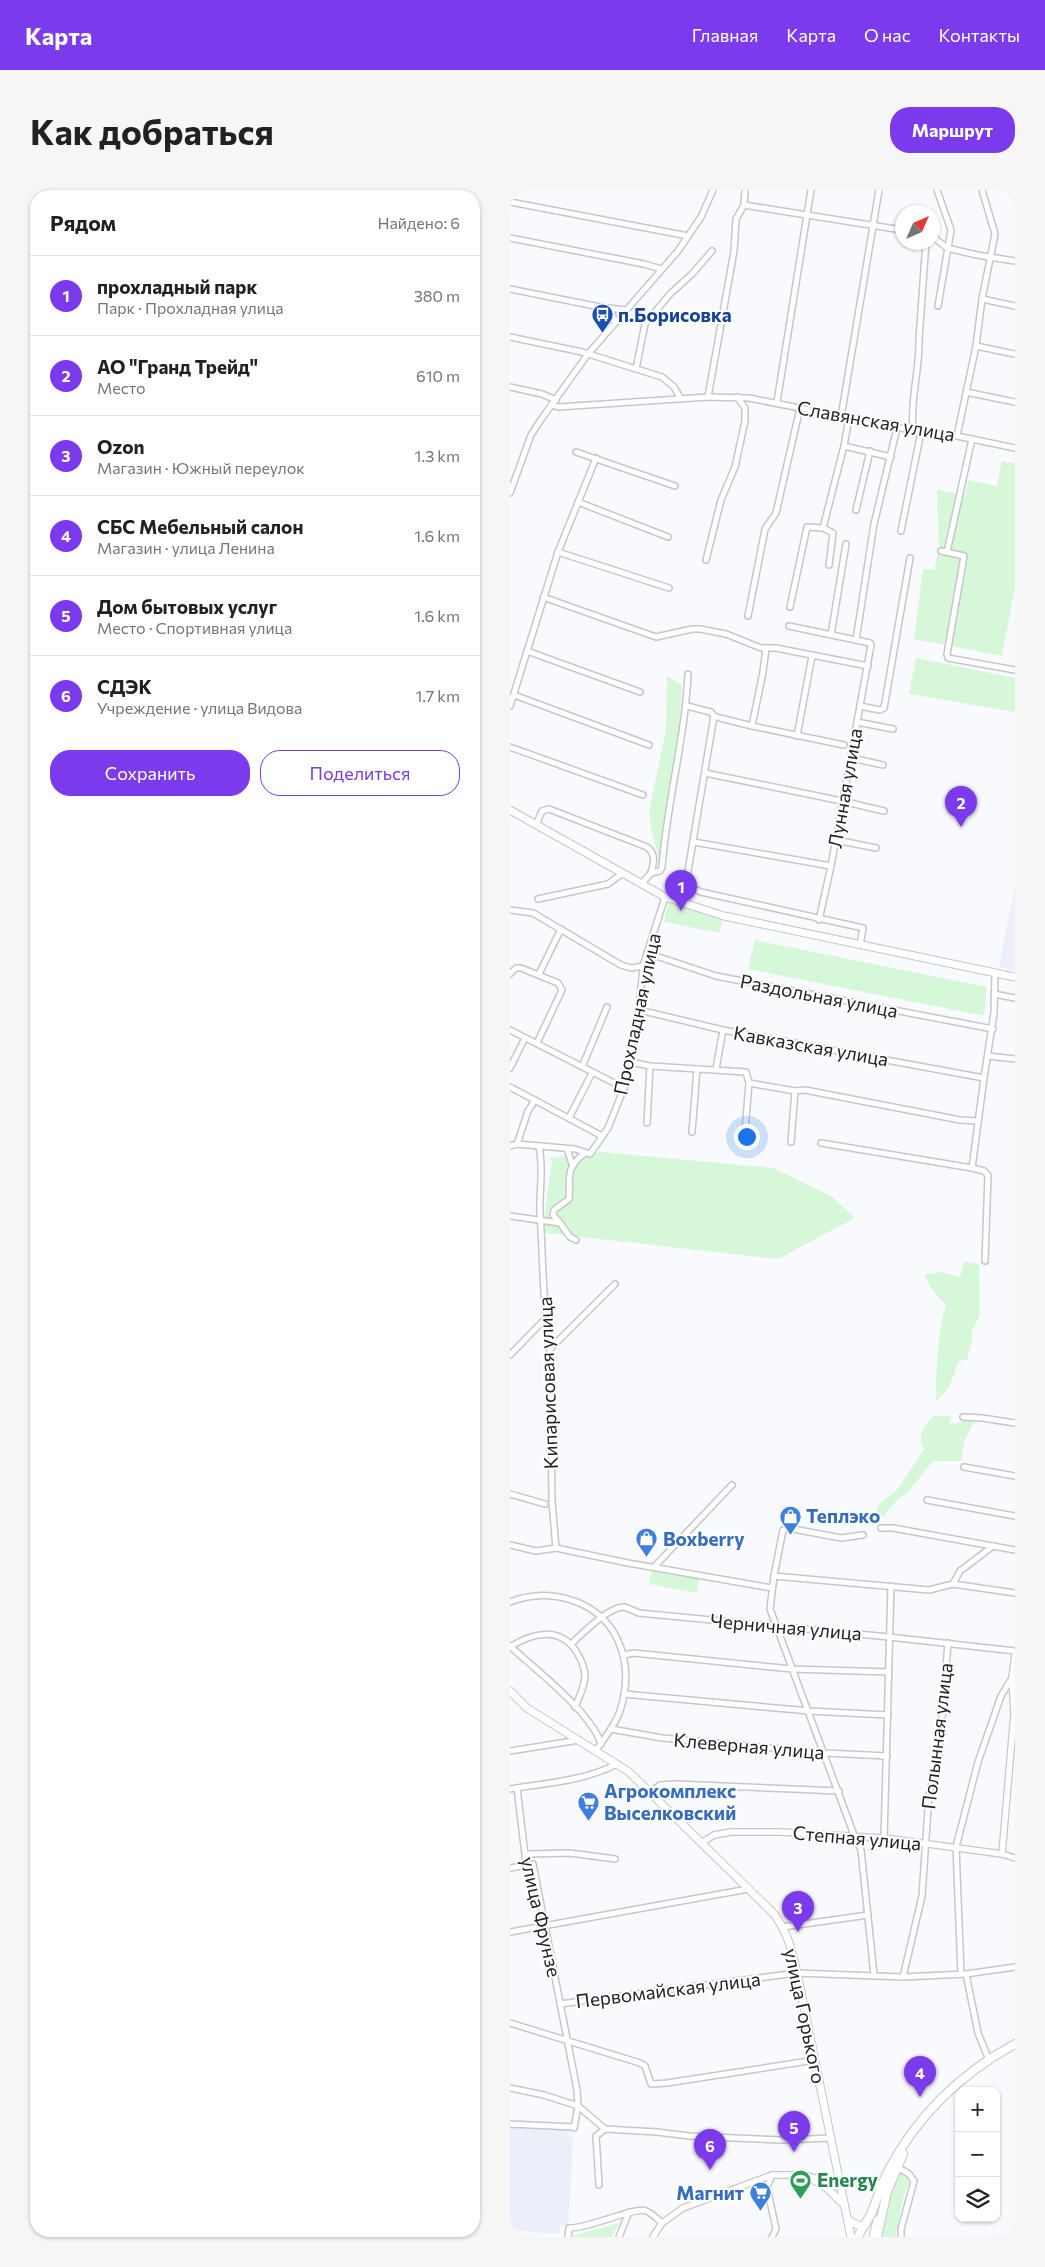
<!DOCTYPE html>
<html lang="ru">
<meta charset="utf-8">
<style>
body{margin:0;font-family:Commissioner,sans-serif;background:#f6f6f6;color:#202124}
.controls{position:absolute;right:15px;bottom:15px;display:grid;overflow:hidden;border-radius:10px;box-shadow:0 1px 4px #0004}
.controls button{width:45px;height:45px;display:grid;place-items:center;padding:0;border:0;border-bottom:1px solid #e0e0e0;background:#fff;color:#202124;font:25px sans-serif}
.compass{position:absolute;left:385px;top:15px;width:45px;height:45px;border-radius:50%;background:#fff;box-shadow:0 1px 4px #0004;rotate:45deg}
.you{position:absolute;left:236px;top:946px;width:18px;height:18px;margin:-12px;border:4px solid #fff;border-radius:50%;background:#1a73e8;box-shadow:0 0 0 8px #1a73e833}
.badge{display:grid;place-items:center;width:32px;height:32px;border-radius:50%;background:#7c3aed;color:#fff;font-size:16px;font-weight:700}
.pin{position:absolute;translate:-50% -41px;filter:drop-shadow(0 1px 2px #0008)}
.pin::after{content:'';position:absolute;top:26px;width:18px;height:15px;background:inherit;clip-path:polygon(0 0,100% 0,50% 100%)}
.list{margin:0;padding:0;list-style:none}
h2{display:flex;justify-content:space-between;align-items:center;height:65px;margin:0;padding:0 20px;font-size:21px}
h2 small{font-size:16px;font-weight:400;color:#757577}
.list li{display:grid;grid-template-columns:32px 1fr auto;gap:15px;align-items:center;box-sizing:border-box;height:80px;padding:0 20px;border-top:1px solid #e0e0e0}
.list b{display:block;font-size:19px;white-space:nowrap}
.list p{margin:0;font-size:16px;white-space:nowrap;color:#757577}
.list em{font-size:16px;font-style:normal;color:#757577}
.actions{display:flex;gap:10px;padding:15px 20px}
.actions a{flex:1;padding:11px 0;border:1px solid #7c3aed;border-radius:20px;text-align:center;font-size:18px;color:#7c3aed}
.actions .main{background:#7c3aed;color:#fff}
.icon{flex:none;width:28px;height:28px;fill:none;stroke:currentColor;stroke-width:2;stroke-linecap:round;stroke-linejoin:round}
.map{position:relative;flex:none;width:505px;height:2047px;overflow:hidden;border-radius:20px}
header{display:flex;align-items:center;gap:30px;box-sizing:border-box;height:70px;padding:0 25px;background:#7c3aed;color:#fff}
header strong{font-size:24px}
nav{display:flex;gap:28px;margin-inline-start:auto;font-size:18px}
.intro{display:flex;align-items:center;justify-content:space-between;box-sizing:border-box;height:120px;padding:0 30px}
h1{margin:0;font-size:35px}
.button{padding:12px 22px;border-radius:20px;background:#7c3aed;color:#fff;font-size:18px;font-weight:700}
main{display:flex;gap:30px;padding:0 30px}
aside{flex:1;background:#fff;border-radius:20px;box-shadow:0 1px 4px #0004}
.map>svg:first-child{display:block}
.built{fill:#eceefa}
.green{fill:#d7f7d9}
.lines{fill:none;stroke-linecap:round;stroke-linejoin:round}
.minor-casing{stroke:#c6c7ca;stroke-width:8}
.tertiary-casing{stroke:#c6c7ca;stroke-width:8}
.secondary-casing{stroke:#c6c7ca;stroke-width:9}
.trunk-casing{stroke:#c6c7ca;stroke-width:10}
.minor{stroke:#fff;stroke-width:5}
.tertiary{stroke:#fff;stroke-width:5.5}
.secondary{stroke:#fff;stroke-width:7}
.trunk{stroke:#fff;stroke-width:8}
.labels{text-anchor:middle;stroke-width:4;stroke-linejoin:round;paint-order:stroke}
.transit-label{font-size:19px;font-weight:bold;fill:#164399;stroke:#fff;text-anchor:start}
.street-label{font-size:19px;fill:#222224;stroke:#fff}
.shop-label{font-size:19px;font-weight:bold;fill:#366cbe;stroke:#fff;text-anchor:start}
.leisure-label{font-size:19px;font-weight:bold;fill:#27864d;stroke:#fff;text-anchor:start}
</style>
<header>
<strong>Карта</strong>
<nav><a>Главная</a><a>Карта</a><a>О нас</a><a>Контакты</a></nav>
</header>
<div class="intro"><h1>Как добраться</h1><a class="button">Маршрут</a></div>
<main>
<aside>
<h2>Рядом<small>Найдено: 6</small></h2>
<ul class="list">
<li><span class="badge">1</span><div><b>прохладный парк</b><p>Парк · Прохладная улица</p></div><em>380 m</em></li>
<li><span class="badge">2</span><div><b>АО &quot;Гранд Трейд&quot;</b><p>Место</p></div><em>610 m</em></li>
<li><span class="badge">3</span><div><b>Ozon</b><p>Магазин · Южный переулок</p></div><em>1.3 km</em></li>
<li><span class="badge">4</span><div><b>СБС Мебельный салон</b><p>Магазин · улица Ленина</p></div><em>1.6 km</em></li>
<li><span class="badge">5</span><div><b>Дом бытовых услуг</b><p>Место · Спортивная улица</p></div><em>1.6 km</em></li>
<li><span class="badge">6</span><div><b>СДЭК</b><p>Учреждение · улица Видова</p></div><em>1.7 km</em></li>
</ul>
<div class="actions"><a class="main">Сохранить</a><a>Поделиться</a></div>
</aside>
<div class="map">
<svg width="505" height="2047" viewBox="0 0 505 2047">
<rect width="100%" height="100%" fill="#f9fafe"/>
<g class="built">
<path d="M505,696V781L489,777Z"/>
<path d="M0,1935L59,1940V1947H63L58,2036L50,2035L49,2044L0,2040Z"/>
</g>
<g class="green">
<path d="M492,271L505,274V397L492,466L404,449L413,379L424,380L429,359L427,300L455,305L458,290L487,296Z"/>
<path d="M406,468L505,488V522L399,504Z"/>
<path d="M157,486L172,495L169,536L149,669L141,639L139,622L156,539Z"/>
<path d="M158,713L213,729L210,743L154,732Z"/>
<path d="M245,750L477,797L474,826L238,779Z"/>
<path d="M92,962L263,978L321,1006L345,1028L268,1069L36,1043C32,1032 35,1026 36,1016C37,1001 40,986 42,971L39,968Z"/>
<path d="M454,1072L469,1074L470,1125L462,1141V1151L457,1170L449,1171L439,1197L426,1212C426,1180 427,1145 436,1115L422,1100L414,1085L431,1082L450,1087Z"/>
<path d="M424,1226H442L439,1233L446,1234L455,1229L464,1232L454,1252L451,1271H423L398,1302L386,1311L374,1326L366,1330V1322L369,1314L388,1299L415,1258L412,1256C408,1243 415,1236 424,1226Z"/>
<path d="M142,1380L189,1389L187,1403L139,1394Z"/>
<path d="M388,1983L397,1986L399,1992L393,2008L385,2047H370L381,2000Z"/>
<path d="M109,2033L102,2047H61V2046Z"/>
</g>
<g class="lines">
<defs>
<g id="minor">
<path d="M427,0L441,40L428,116"/>
<path d="M0,12L178,46"/>
<path d="M234,15L392,40"/>
<path d="M422,46L437,58L467,65L505,71"/>
<path d="M0,48L134,74L151,79"/>
<path d="M0,99L95,118L101,121L105,133"/>
<path d="M472,109L505,116"/>
<path d="M98,118L116,120"/>
<path d="M0,147L72,162L152,187L164,197L171,209"/>
<path d="M466,156L505,164"/>
<path d="M126,179L135,134L160,104L182,84L202,61"/>
<path d="M0,197L32,204L46,210"/>
<path d="M456,202L505,212"/>
<path d="M198,207L224,61L226,29L234,15L235,0"/>
<path d="M267,212L301,0"/>
<path d="M42,215L48,217L198,207L239,208L411,242L447,246L505,258"/>
<path d="M331,227L369,0"/>
<path d="M339,228L334,256L381,267"/>
<path d="M403,239C400,208 410,179 409,149L416,52"/>
<path d="M447,246L466,156L472,109L485,44L472,0"/>
<path d="M66,262L165,296"/>
<path d="M0,303L21,245L30,231L78,164L168,61L191,27L203,0"/>
<path d="M68,312L158,347"/>
<path d="M346,320L360,261"/>
<path d="M313,338L334,256"/>
<path d="M391,341L411,242"/>
<path d="M431,361L454,366L437,464L438,468L505,480"/>
<path d="M48,362L159,398"/>
<path d="M437,362L462,249"/>
<path d="M196,370L211,310L225,277L235,231V218L227,207"/>
<path d="M33,407L146,447L182,439H190L216,444L251,458H266L358,476"/>
<path d="M280,417L297,337L313,338L323,343L319,375"/>
<path d="M238,426L255,339L266,323L290,218"/>
<path d="M279,436L360,453L361,455L321,676L309,730"/>
<path d="M321,445L336,354"/>
<path d="M346,450L364,334L387,238"/>
<path d="M17,461L130,502"/>
<path d="M4,505L139,555"/>
<path d="M0,516L48,362L86,268"/>
<path d="M177,516L201,522L204,526L210,528L242,536L334,555"/>
<path d="M350,516L370,520L374,518L400,368"/>
<path d="M204,526L177,687L180,697L191,702L353,738L350,755"/>
<path d="M347,532L383,539"/>
<path d="M242,536L253,482L256,458"/>
<path d="M287,546L302,466"/>
<path d="M0,557L133,605"/>
<path d="M341,568L373,575"/>
<path d="M195,583L332,611L374,621"/>
<path d="M26,635L32,621L39,619L137,657C146,664 144,672 141,683"/>
<path d="M326,650L366,658"/>
<path d="M184,652L321,676"/>
<path d="M132,693L141,683L150,681L152,677C157,612 175,549 178,484"/>
<path d="M28,709L98,694L113,683"/>
<path d="M0,720L23,723L111,775L121,778L133,776"/>
<path d="M137,763L206,786L483,839"/>
<path d="M0,784L6,778H11L48,793L52,800L27,853"/>
<path d="M29,784L51,739"/>
<path d="M484,804L505,808"/>
<path d="M129,820L213,840L474,888"/>
<path d="M0,840L114,898"/>
<path d="M478,866L505,869"/>
<path d="M120,872L140,876L236,882L239,893L235,941"/>
<path d="M72,877L97,817"/>
<path d="M0,878L15,848"/>
<path d="M206,879L213,840"/>
<path d="M239,893L285,901L295,900L450,930L468,931"/>
<path d="M0,897L92,946"/>
<path d="M59,928L82,883"/>
<path d="M137,933L140,876"/>
<path d="M182,942L187,879"/>
<path d="M281,952L285,901"/>
<path d="M311,953L462,978"/>
<path d="M7,954L18,921L25,910"/>
<path d="M0,956L7,954L65,959L80,964L98,938L114,898L129,820L133,776L155,707"/>
<path d="M29,957C34,979 29,1001 30,1023C33,1065 32,1109 40,1151L42,1312L46,1358"/>
<path d="M57,959L62,974"/>
<path d="M0,1026L50,1033L60,1047L66,1050"/>
<path d="M50,1033L43,1025L44,1020L59,1009C61,987 54,979 75,963"/>
<path d="M475,1071L478,985L474,981L462,978L474,888L484,823L485,784"/>
<path d="M40,1159L105,1094"/>
<path d="M0,1165L36,1128"/>
<path d="M453,1227L472,1228L505,1233"/>
<path d="M454,1277L505,1286"/>
<path d="M0,1304L35,1314"/>
<path d="M417,1310L505,1326"/>
<path d="M371,1338H383L505,1360"/>
<path d="M353,1345L331,1348L278,1338L273,1340L264,1386L260,1419L344,1645L351,1660L364,1785"/>
<path d="M0,1355L26,1361L46,1358L118,1373L262,1398"/>
<path d="M144,1377L222,1295"/>
<path d="M264,1386L419,1400L443,1394L505,1403"/>
<path d="M443,1394L450,1381L483,1356"/>
<path d="M0,1412C23,1403 44,1403 67,1412C112,1430 124,1478 110,1521C105,1535 95,1548 86,1560"/>
<path d="M61,1454C71,1445 99,1416 114,1417C118,1418 124,1421 129,1423L379,1447L505,1461"/>
<path d="M0,1456C25,1479 82,1523 91,1554"/>
<path d="M0,1457C22,1443 49,1436 66,1461C71,1469 75,1478 75,1487C74,1498 69,1508 65,1517"/>
<path d="M113,1465L124,1463L282,1479L379,1482"/>
<path d="M114,1504L299,1521L378,1525"/>
<path d="M101,1539L152,1548L315,1563L377,1566"/>
<path d="M0,1561L69,1550"/>
<path d="M7,1598L16,1673"/>
<path d="M0,1599C36,1593 74,1591 107,1574"/>
<path d="M140,1602L150,1595L165,1594L329,1601"/>
<path d="M374,1648L381,1396"/>
<path d="M16,1664L60,1663L105,1669"/>
<path d="M492,1664L505,1668"/>
<path d="M0,1678L23,1674L67,1900L68,1916L64,1938"/>
<path d="M273,1737L358,1725"/>
<path d="M0,1742L238,1699"/>
<path d="M451,1784L446,1657L468,1572L491,1506L502,1488"/>
<path d="M456,1784L468,1843L479,1870"/>
<path d="M393,1787L412,1706L419,1604L429,1566L438,1453"/>
<path d="M50,1814L287,1783L393,1787L456,1784L505,1777"/>
<path d="M0,1833L130,1873L135,1876L141,1894L157,1893L305,1870"/>
<path d="M0,1898L34,1905L68,1916L95,1939L147,1942L179,1946L272,1950L321,1948"/>
<path d="M0,1934L64,1937"/>
<path d="M387,1977L399,1984L404,1991L391,2039V2047"/>
<path d="M89,1995L86,1946L95,1939"/>
<path d="M58,2047L59,2038C79,2039 125,2016 136,2021C142,2023 147,2029 152,2033"/>
<path d="M109,2047L119,2022"/>
<path d="M262,2047L266,2039L257,1997L262,1985"/>
</g>
<g id="tertiary">
<path d="M191,1653L204,1645L221,1642H270L374,1648L492,1664L504,1524L502,1488L505,1464"/>
<path d="M143,2047L152,2033L173,2018L262,1985H292L320,1992"/>
</g>
<g id="secondary">
<path d="M0,620L155,707L214,726L505,787"/>
<path d="M0,1501L17,1518L119,1582L264,1724C278,1743 282,1761 287,1783L341,2047"/>
<path d="M297,1986L317,1998L334,2015"/>
<path d="M320,1992L367,1994L374,2000"/>
<path d="M338,2030L350,2036L356,2034"/>
<path d="M363,2047L367,2030"/>
</g>
<g id="trunk">
<path d="M348,2047C351,2039 357,2032 361,2024C367,2010 371,1995 378,1981C407,1926 450,1884 505,1854"/>
<path d="M367,2047L377,2002L393,1964"/>
</g>
</defs>
<use href="#minor" class="minor-casing"/>
<use href="#tertiary" class="tertiary-casing"/>
<use href="#secondary" class="secondary-casing"/>
<use href="#trunk" class="trunk-casing"/>
<use href="#minor" class="minor"/>
<use href="#tertiary" class="tertiary"/>
<use href="#secondary" class="secondary"/>
<use href="#trunk" class="trunk"/>
</g>
<defs>
<symbol id="bus-pin" viewBox="-11 -11 22 30"><path d="M0 17L-7.5 6A9.5 9.5 0 1 1 7.5 6Z" fill="#1a4fb4" stroke="#fff"/><path d="M-5-6H5V4H4V6H2V4H-2V6H-4V4H-5ZM-3.5-4V0h7V-4ZM-3.5 1.2v1.5H-2V1.2ZM2 1.2v1.5H3.5V1.2Z" fill="#fff"/></symbol>
<symbol id="shop-pin" viewBox="-11 -11 22 30"><path d="M0 17L-7.5 6A9.5 9.5 0 1 1 7.5 6Z" fill="#3f7fe0" stroke="#fff"/><path d="M-5-2.5h2.3a2.7 3.5 0 0 1 5.4 0H5L5.5 6h-11ZM-1.5-2.5h3a1.5 2.3 0 0 0-3 0Z" fill="#fff"/></symbol>
<symbol id="supermarket-pin" viewBox="-11 -11 22 30"><path d="M0 17L-7.5 6A9.5 9.5 0 1 1 7.5 6Z" fill="#3f7fe0" stroke="#fff"/><path d="M-6-5.5h2.5l.6 2H6L4.5 2H-2.5L-4.4-4H-6ZM-1.5 3.2a1.3 1.3 0 1 0 .1 0ZM3 3.2a1.3 1.3 0 1 0 .1 0Z" fill="#fff"/></symbol>
<symbol id="stadium-pin" viewBox="-11 -11 22 30"><path d="M0 17L-7.5 6A9.5 9.5 0 1 1 7.5 6Z" fill="#2e9e5b" stroke="#fff"/><path d="M0-5a6.5 5 0 1 0 0 10a6.5 5 0 1 0 0-10ZM-3.5-1.8h7v3.6h-7Z" fill="#fff"/></symbol>
</defs>
<g fill-rule="evenodd">
<use href="#bus-pin" x="80" y="112" width="25" height="34"/>
<use href="#shop-pin" x="268" y="1314" width="25" height="34"/>
<use href="#shop-pin" x="124" y="1336" width="25" height="34"/>
<use href="#supermarket-pin" x="66" y="1600" width="25" height="34"/>
<use href="#stadium-pin" x="278" y="1978" width="25" height="34"/>
<use href="#supermarket-pin" x="238" y="1990" width="25" height="34"/>
</g>
<g class="labels">
<g class="transit-label">
<text x="108" y="132">п.Борисовка</text>
</g>
<g class="street-label">
<text transform="translate(366 231) rotate(10)" y="7">Славянская улица</text>
<text transform="translate(335 598) rotate(-80)" y="7">Лунная улица</text>
<text transform="translate(309 806) rotate(11)" y="7">Раздольная улица</text>
<text transform="translate(127 824) rotate(-78)" y="7">Прохладная улица</text>
<text transform="translate(301 856) rotate(10)" y="7">Кавказская улица</text>
<text transform="translate(38 1193) rotate(-92)" y="7">Кипарисовая улица</text>
<text transform="translate(276 1437) rotate(5)" y="7">Черничная улица</text>
<text transform="translate(427 1546) rotate(-83)" y="7">Полынная улица</text>
<text transform="translate(239 1556) rotate(5)" y="7">Клеверная улица</text>
<text transform="translate(347 1648) rotate(5)" y="7">Степная улица</text>
<text transform="translate(31 1727) rotate(77)" y="7">улица Фрунзе</text>
<text transform="translate(158 1800) rotate(-7)" y="7">Первомайская улица</text>
<text transform="translate(295 1826) rotate(78)" y="7">улица Горького</text>
</g>
<g class="shop-label">
<text x="296" y="1333">Теплэко</text>
<text x="153" y="1356">Boxberry</text>
<text x="94" y="1608">Агрокомплекс<tspan x="94" dy="22">Выселковский</tspan></text>
<text x="234" y="2010" text-anchor="end">Магнит</text>
</g>
<g class="leisure-label">
<text x="307" y="1997">Energy</text>
</g>
</g>
</svg>
<div class="controls">
<button>+</button>
<button>−</button>
<button><svg class="icon" aria-label="layers" viewBox="0 0 24 24"><path d="M12 4l9 5-9 5-9-5zM3 14l9 5 9-5"/></svg></button>
</div>
<svg class="compass" viewBox="-18 -18 36 36"><path d="M0-13l5 13h-10z" fill="#e53935"/><path d="M0 13l5-13h-10z" fill="#757577"/></svg>
<div class="you"></div>
<div class="pin badge" style="left:171px;top:721px">1</div>
<div class="pin badge" style="left:451px;top:637px">2</div>
<div class="pin badge" style="left:288px;top:1742px">3</div>
<div class="pin badge" style="left:410px;top:1907px">4</div>
<div class="pin badge" style="left:284px;top:1962px">5</div>
<div class="pin badge" style="left:200px;top:1980px">6</div>
</div>
</main>
